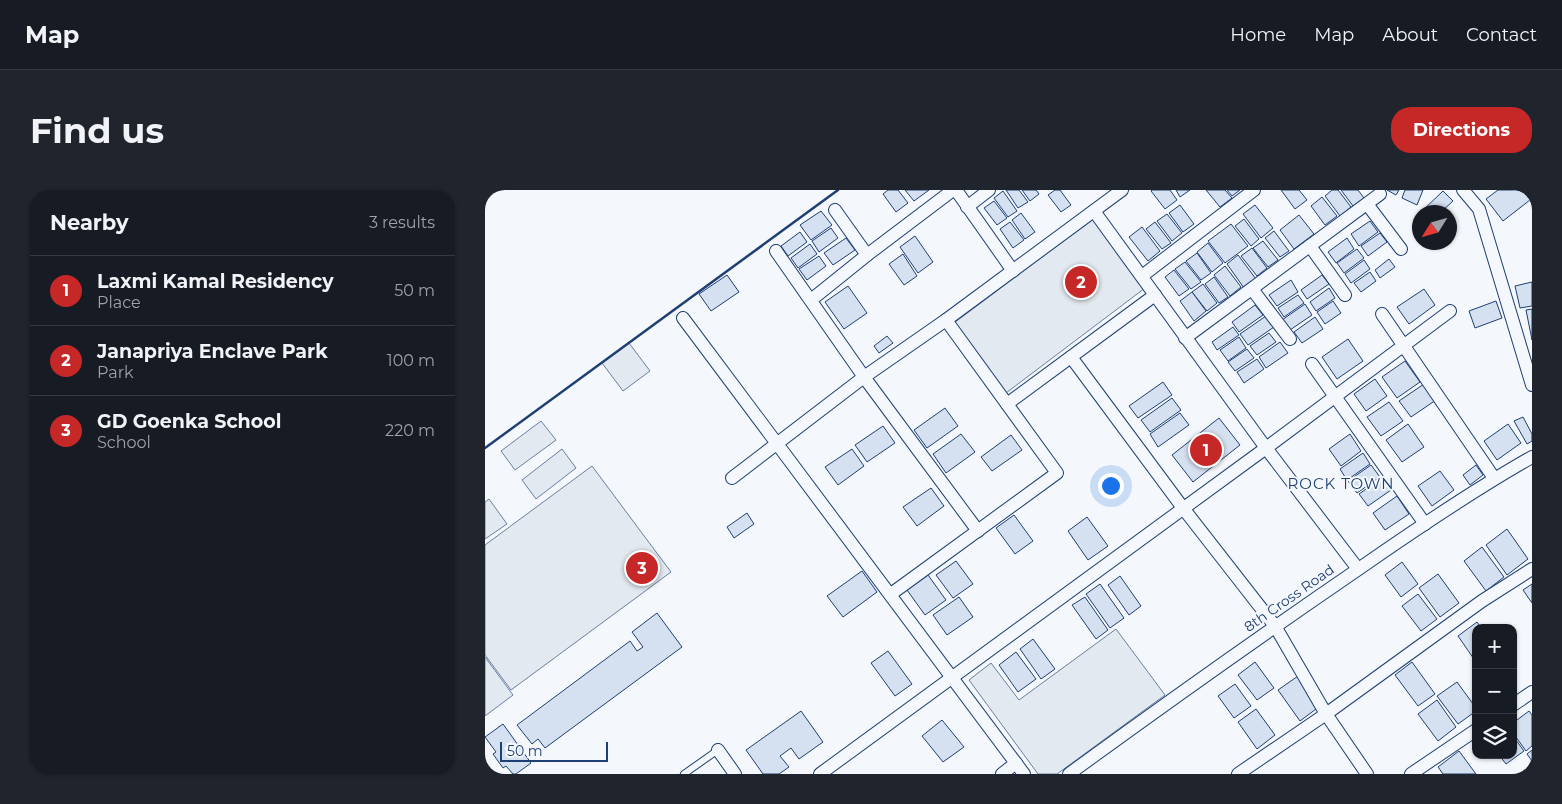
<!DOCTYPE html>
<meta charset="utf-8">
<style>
body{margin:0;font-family:Montserrat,sans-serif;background:#20242c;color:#f1f3f6}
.controls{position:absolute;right:15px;bottom:15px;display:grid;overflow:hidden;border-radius:10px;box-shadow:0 1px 4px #0004}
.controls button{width:45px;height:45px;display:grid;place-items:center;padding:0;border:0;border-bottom:1px solid #363941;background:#171b24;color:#f1f3f6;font:25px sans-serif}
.compass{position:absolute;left:927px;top:15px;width:45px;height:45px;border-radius:50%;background:#171b24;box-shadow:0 1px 4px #0004;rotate:233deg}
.scale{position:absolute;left:15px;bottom:12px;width:108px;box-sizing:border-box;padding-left:5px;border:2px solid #1d3f73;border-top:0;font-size:14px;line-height:18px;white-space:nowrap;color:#1d3f73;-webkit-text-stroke:4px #f4f7fb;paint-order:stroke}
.you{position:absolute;left:625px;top:295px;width:18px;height:18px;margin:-12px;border:4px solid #fff;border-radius:50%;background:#1a73e8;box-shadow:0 0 0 8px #1a73e833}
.badge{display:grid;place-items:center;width:32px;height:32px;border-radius:50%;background:#c62828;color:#fff;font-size:16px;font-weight:700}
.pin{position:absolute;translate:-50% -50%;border:2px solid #fff;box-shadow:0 1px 5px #0006}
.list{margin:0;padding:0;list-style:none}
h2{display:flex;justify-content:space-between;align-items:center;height:65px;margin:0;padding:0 20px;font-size:21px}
h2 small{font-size:16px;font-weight:400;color:#9ea1a6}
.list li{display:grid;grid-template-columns:32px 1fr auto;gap:15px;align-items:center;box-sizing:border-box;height:70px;padding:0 20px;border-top:1px solid #363941}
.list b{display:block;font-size:19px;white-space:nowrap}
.list p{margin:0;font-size:16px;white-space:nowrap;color:#9ea1a6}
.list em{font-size:16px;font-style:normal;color:#9ea1a6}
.icon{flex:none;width:28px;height:28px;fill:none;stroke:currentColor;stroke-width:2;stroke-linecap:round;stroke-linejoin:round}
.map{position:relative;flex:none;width:1047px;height:584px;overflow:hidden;border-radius:20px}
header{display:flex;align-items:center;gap:30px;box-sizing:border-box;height:70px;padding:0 25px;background:#171b24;border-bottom:1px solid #363941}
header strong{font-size:24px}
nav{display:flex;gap:28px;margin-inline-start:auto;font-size:18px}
.intro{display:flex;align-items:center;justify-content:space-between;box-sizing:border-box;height:120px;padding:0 30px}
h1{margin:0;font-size:35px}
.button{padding:12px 22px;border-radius:20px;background:#c62828;color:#fff;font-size:18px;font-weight:700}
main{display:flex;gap:30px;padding:0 30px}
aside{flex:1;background:#171b24;border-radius:20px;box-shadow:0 1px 4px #0004}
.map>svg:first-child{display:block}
.green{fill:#e3e9f0;stroke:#687fa3}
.building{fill:#d5e0f0;stroke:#1d3f73}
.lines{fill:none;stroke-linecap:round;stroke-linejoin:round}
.service-casing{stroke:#1d3f73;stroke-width:8}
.minor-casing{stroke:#1d3f73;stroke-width:14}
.service{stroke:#f4f7fb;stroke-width:6}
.minor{stroke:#f4f7fb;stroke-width:12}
.wall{stroke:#1d3f73;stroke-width:2.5}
.labels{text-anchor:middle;stroke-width:4;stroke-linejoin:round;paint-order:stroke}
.street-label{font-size:14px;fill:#1d3f73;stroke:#f4f7fb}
.neighbourhood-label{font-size:15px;letter-spacing:1px;fill:#1d3f73;stroke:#f4f7fb}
</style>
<header>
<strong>Map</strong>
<nav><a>Home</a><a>Map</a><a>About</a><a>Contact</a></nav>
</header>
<div class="intro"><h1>Find us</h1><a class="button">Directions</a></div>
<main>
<aside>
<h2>Nearby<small>3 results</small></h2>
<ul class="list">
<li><span class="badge">1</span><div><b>Laxmi Kamal Residency</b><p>Place</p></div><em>50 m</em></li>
<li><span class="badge">2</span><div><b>Janapriya Enclave Park</b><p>Park</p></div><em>100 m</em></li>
<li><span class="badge">3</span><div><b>GD Goenka School</b><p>School</p></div><em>220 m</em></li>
</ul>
</aside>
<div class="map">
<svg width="1047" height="584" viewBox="0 0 1047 584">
<rect width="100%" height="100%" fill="#f4f7fb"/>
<g class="green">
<path d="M608,29L660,98L521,203L469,133Z"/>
<path d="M144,153L165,181L138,201L117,173Z"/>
<path d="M56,231L71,250L30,280L16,261Z"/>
<path d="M77,259L91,278L51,309L37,290Z"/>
<path d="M107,276L186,382L26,500L0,465V355Z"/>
<path d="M4,309L22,334L0,349V312Z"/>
<path d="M631,439L680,505L572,584H553L484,490L506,473L534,510Z"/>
<path d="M0,467L28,505L0,526Z"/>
</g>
<g class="building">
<path d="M403,0H413L423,13L411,22L398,4Z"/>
<path d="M420,0H444L429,11Z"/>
<path d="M521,0H534L543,12L533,18Z"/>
<path d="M537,0H551L554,4L545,11Z"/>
<path d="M570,0H575L586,15L576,22L563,5Z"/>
<path d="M667,0H685L692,10L680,19L666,1Z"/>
<path d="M691,0H705L695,7Z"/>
<path d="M721,0H740L747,8L735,17Z"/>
<path d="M742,0H755L747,6Z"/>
<path d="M796,0H814L822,10L810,19Z"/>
<path d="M847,0H853L866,17L855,26L840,6Z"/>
<path d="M856,0H873L879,8L868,16Z"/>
<path d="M902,0H914L911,5Z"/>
<path d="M920,0H938L932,15L917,8Z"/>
<path d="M1013,0H1037L1045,10L1018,31L1001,9Z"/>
<path d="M518,1L532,21L523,27L509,8Z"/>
<path d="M958,1L968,11L956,22H936Z"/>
<path d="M837,7L852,26L840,35L826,16Z"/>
<path d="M509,11L522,28L512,35L499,18Z"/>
<path d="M695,15L709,34L698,42L684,23Z"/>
<path d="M770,15L788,38L776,48L758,24Z"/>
<path d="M336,21L347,35L326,50L315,35Z"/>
<path d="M536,23L550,42L540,49L527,30Z"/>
<path d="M682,24L697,43L687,51L672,31Z"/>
<path d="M814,25L829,44L809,59L795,40Z"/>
<path d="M759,29L774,49L766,56L750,36Z"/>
<path d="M885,31L893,42L874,56L866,44Z"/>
<path d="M525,32L539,50L528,58L515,39Z"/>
<path d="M670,32L686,53L677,59L661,39Z"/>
<path d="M746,34L763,56L740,73L723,51Z"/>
<path d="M657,37L675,61L663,71L644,47Z"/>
<path d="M346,38L353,48L334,62L327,51Z"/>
<path d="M789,41L804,61L795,67L780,48Z"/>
<path d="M315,42L322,52L303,66L296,56Z"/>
<path d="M895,43L902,52L883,66L876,56Z"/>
<path d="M430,46L448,72L433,83L415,57Z"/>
<path d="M361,48L370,60L348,75L339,63Z"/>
<path d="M862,48L869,59L851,73L843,62Z"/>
<path d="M778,51L793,70L783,77L768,58Z"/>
<path d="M723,53L738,73L727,82L712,62Z"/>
<path d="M325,54L332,64L313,78L306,68Z"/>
<path d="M767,58L782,78L772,86L756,66Z"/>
<path d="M872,59L879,68L859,83L852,73Z"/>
<path d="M712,63L726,83L716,90L701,71Z"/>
<path d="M418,64L432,86L419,95L404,74Z"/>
<path d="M753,65L771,89L759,98L742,74Z"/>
<path d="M334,66L341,76L322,90L314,79Z"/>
<path d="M904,69L910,77L895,88L890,80Z"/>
<path d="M879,70L885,79L866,93L860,84Z"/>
<path d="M700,72L716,92L706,99L690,79Z"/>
<path d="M740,76L756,97L745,106L729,85Z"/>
<path d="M689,80L704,99L694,106L680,87Z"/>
<path d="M885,82L891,91L876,102L869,93Z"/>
<path d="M242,85L254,102L226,121L214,104Z"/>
<path d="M837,85L844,94L822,109L816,100Z"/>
<path d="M729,87L743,107L734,113L720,94Z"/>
<path d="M806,90L813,102L792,116L784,105Z"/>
<path d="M1047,92V116L1035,118L1030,96Z"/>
<path d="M718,94L732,113L722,121L707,102Z"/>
<path d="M363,96L382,123L359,139L340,112Z"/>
<path d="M844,98L850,108L831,121L825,112Z"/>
<path d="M939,99L950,115L924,134L912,117Z"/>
<path d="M707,102L721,121L709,131L695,111Z"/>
<path d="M813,105L819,113L799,127L793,118Z"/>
<path d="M848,111L856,123L840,134L832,122Z"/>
<path d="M1011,111L1017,128L990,138L984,121Z"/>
<path d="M820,114L827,125L805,140L797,130Z"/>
<path d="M770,115L778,125L754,142L747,132Z"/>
<path d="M1047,119V150L1041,120Z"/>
<path d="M781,126L789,137L763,155L755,144Z"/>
<path d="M830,127L838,139L817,153L809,142Z"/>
<path d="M748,137L754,145L732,160L727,152Z"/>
<path d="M784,143L791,152L772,165L765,156Z"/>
<path d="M402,146L408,153L394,163L389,156Z"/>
<path d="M754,147L761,158L743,171L735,160Z"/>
<path d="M863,149L878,171L852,189L837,167Z"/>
<path d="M795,152L803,163L781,178L774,167Z"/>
<path d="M762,159L769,168L750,181L743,172Z"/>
<path d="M772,169L779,179L759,193L752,182Z"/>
<path d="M920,171L935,192L912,208L897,187Z"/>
<path d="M890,189L902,206L881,221L869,204Z"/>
<path d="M678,192L687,205L653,228L644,216Z"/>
<path d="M939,194L951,210L926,227L914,211Z"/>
<path d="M687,208L696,220L665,242L656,230Z"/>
<path d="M904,212L918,231L896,246L882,227Z"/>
<path d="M460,218L473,236L442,258L429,240Z"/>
<path d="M695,223L704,235L673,257L665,244Z"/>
<path d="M1038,227L1047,244V251L1042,254L1029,231Z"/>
<path d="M734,228L755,255L708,292L687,265Z"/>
<path d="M923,234L939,257L917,272L901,250Z"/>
<path d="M1023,234L1036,253L1012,270L999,251Z"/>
<path d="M398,236L410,253L382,272L370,255Z"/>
<path d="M476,244L490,262L461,283L448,264Z"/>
<path d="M865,244L876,261L856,276L844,259Z"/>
<path d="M526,245L537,260L507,281L496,267Z"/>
<path d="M367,259L379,276L353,295L340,277Z"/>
<path d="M878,263L885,274L862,290L855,279Z"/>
<path d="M886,275L895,287L872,303L863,291Z"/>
<path d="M991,275L998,285L985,295L978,285Z"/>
<path d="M955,281L969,300L947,316L933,296Z"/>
<path d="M897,288L906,300L883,316L874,304Z"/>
<path d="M446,298L459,316L432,336L418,317Z"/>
<path d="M912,306L924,324L900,340L888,323Z"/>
<path d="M262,323L269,334L249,348L242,337Z"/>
<path d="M529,325L548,351L530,364L511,338Z"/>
<path d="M602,327L623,356L603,370L583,341Z"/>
<path d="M1022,339L1043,369L1022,385L1001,355Z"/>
<path d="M997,357L1019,387L1001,401L979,371Z"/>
<path d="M471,371L488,394L468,408L451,385Z"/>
<path d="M917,372L933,394L916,407L900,385Z"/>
<path d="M377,381L392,402L358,427L342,406Z"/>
<path d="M953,384L974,413L955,427L934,398Z"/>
<path d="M443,385L461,410L440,425L422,400Z"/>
<path d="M635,386L656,416L644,425L623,395Z"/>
<path d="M615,394L639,428L625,438L601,404Z"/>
<path d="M1047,394V413L1038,400Z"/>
<path d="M933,404L952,429L936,441L917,416Z"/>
<path d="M474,407L488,427L462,445L448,425Z"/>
<path d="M600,407L623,440L611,449L587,415Z"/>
<path d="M172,423L197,457L60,558L53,549L47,554L32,535L145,451L152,461L158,457L147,442Z"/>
<path d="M992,432L996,438H991V472L973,446Z"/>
<path d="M548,449L570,479L556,489L535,459Z"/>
<path d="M403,461L427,494L410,506L386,473Z"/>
<path d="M531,462L551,489L533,502L514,475Z"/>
<path d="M770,472L789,498L772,510L753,485Z"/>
<path d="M927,472L950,504L933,516L910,485Z"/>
<path d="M813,486L835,516L815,531L793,500Z"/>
<path d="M972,492L991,518V521L973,534L952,506Z"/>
<path d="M750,494L766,516L749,528L733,506Z"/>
<path d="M952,510L971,537L953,551L933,524Z"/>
<path d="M771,519L790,545L772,559L753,532Z"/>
<path d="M316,521L338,552L314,569L306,558L295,566L304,577L294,584H278L261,560Z"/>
<path d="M1044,521L1047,525V556L1041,561L1028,543V533Z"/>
<path d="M457,530L479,557L458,572L437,546Z"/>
<path d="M18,534L46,573L31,584H28L21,576L18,578L8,564L11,562L0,547Z"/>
<path d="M1028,546L1039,561L1021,574L1014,565H1028Z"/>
<path d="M1047,560V571L1042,564Z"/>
<path d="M974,561L991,584H958L953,577Z"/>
</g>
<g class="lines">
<defs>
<path id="service" d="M199,584L233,560"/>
<g id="minor">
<path d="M471,0L528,81"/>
<path d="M978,0L994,19L1047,195"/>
<path d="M882,14L916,59"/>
<path d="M482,17L504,0"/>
<path d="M350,20L382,65"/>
<path d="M609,21L781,258L873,379"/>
<path d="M825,56L860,105"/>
<path d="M291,61L379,187L493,341"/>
<path d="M657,86L769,0"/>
<path d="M767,99L805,149"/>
<path d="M326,110L382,65L468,0"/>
<path d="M897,124L1009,288"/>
<path d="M198,128L539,584"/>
<path d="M700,148L895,4"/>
<path d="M586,167L698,318L790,436L841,524L882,584"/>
<path d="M827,174L940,334"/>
<path d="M522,214L670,105"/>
<path d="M247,288L379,187L461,130L637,0"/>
<path d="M406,404L572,283L461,130"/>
<path d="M1028,515L1047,502"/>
<path d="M233,560L250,584"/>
<path d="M335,584L781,258L965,121"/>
<path d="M517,584L531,573"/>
<path d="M584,584C680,514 777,445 875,378C931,339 987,301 1047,267"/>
<path d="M753,584L841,524L997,411L1047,379"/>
<path d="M926,584L991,540"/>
</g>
</defs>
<use href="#service" class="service-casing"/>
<use href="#minor" class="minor-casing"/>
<use href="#service" class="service"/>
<use href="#minor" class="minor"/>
<path class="wall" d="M0,258L353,0"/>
</g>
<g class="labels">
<g class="street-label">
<text transform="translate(804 408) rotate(-35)" y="5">8th Cross Road</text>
</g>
<g class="neighbourhood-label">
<text x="856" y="299">ROCK TOWN</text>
</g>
</g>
</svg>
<div class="controls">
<button>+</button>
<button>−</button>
<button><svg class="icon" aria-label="layers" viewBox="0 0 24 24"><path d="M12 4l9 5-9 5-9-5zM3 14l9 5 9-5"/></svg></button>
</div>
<svg class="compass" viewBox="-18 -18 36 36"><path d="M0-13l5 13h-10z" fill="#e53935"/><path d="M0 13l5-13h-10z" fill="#9ea1a6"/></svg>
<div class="scale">50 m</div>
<div class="you"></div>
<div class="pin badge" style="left:721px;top:260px">1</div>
<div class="pin badge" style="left:596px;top:92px">2</div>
<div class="pin badge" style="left:157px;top:378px">3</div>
</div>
</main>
